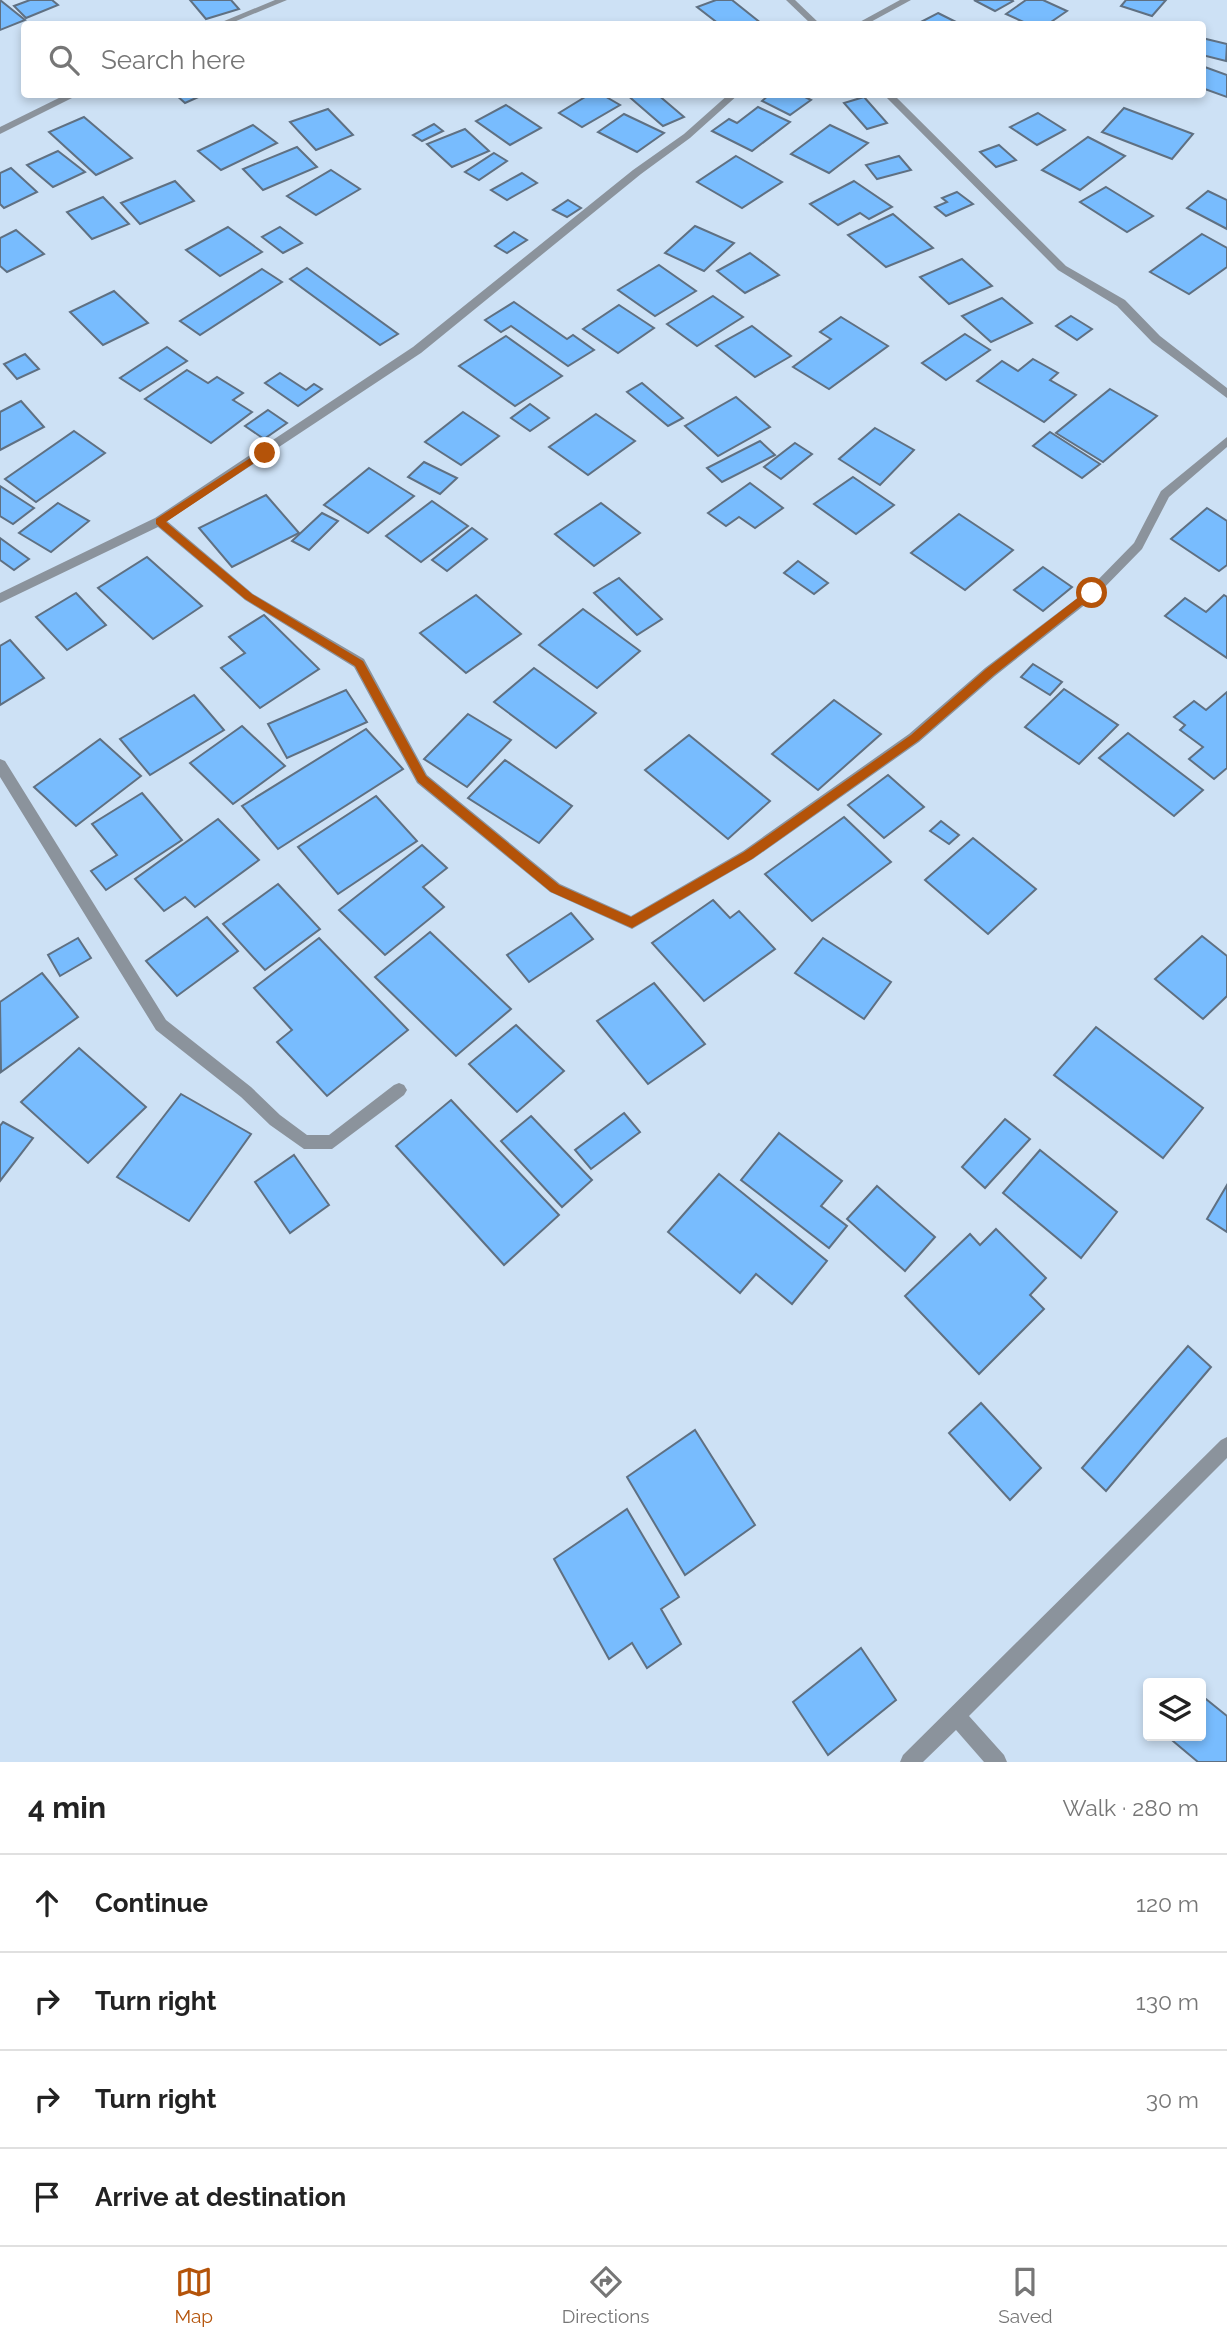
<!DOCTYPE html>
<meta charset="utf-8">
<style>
body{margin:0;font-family:Raleway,sans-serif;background:#f6f6f6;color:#222}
.controls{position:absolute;right:21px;bottom:21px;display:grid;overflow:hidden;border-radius:7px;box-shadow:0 4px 10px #0003}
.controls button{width:63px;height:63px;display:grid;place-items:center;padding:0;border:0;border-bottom:2px solid #e0e0e0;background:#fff;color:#222;font:35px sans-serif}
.stop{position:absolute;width:21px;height:21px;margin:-16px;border:5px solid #b45309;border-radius:50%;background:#fff}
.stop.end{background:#b45309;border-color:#fff;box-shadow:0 2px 7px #0008}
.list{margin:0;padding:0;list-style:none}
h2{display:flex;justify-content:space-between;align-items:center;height:91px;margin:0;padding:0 28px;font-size:30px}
h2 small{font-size:23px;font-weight:400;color:#767676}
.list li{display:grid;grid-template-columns:46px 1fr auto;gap:21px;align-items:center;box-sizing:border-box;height:98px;padding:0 28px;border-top:2px solid #e0e0e0}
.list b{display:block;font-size:26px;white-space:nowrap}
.list em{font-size:23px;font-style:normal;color:#767676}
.icon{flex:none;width:38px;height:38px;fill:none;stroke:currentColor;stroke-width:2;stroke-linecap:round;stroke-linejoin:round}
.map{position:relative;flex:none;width:1227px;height:1762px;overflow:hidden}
.search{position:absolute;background:#fff;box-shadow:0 4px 10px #0003;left:21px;right:21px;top:21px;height:77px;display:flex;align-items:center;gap:18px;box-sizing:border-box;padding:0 24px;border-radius:7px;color:#767676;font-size:26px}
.sheet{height:483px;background:#fff}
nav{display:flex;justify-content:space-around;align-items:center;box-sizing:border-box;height:98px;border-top:2px solid #e0e0e0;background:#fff;font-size:19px;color:#767676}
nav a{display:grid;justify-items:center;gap:4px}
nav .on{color:#b45309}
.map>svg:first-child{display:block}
.building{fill:#78bcfe;stroke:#5f7082;stroke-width:2}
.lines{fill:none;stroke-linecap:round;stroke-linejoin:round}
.street{fill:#8b939c;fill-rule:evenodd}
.route{fill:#b45309}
</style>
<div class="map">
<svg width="1227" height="1762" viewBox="0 0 1227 1762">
<rect width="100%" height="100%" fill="#cde1f5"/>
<g class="building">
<path d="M0,0L25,20L0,30Z"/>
<path d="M30,0H52L58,5L26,18L14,6Z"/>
<path d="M190,0H231L239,9L206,19Z"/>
<path d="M716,0H732L762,24H719L697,7Z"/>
<path d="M974,0H1012L1013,1L995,11Z"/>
<path d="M1026,0H1043L1067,11L1048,24H1028L1006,14Z"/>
<path d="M1126,0H1166L1152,16L1121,6Z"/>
<path d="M938,13L960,24H917Z"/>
<path d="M1202,38L1227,44L1226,61L1202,55Z"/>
<path d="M1202,66L1227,75V97L1202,88Z"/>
<path d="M175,94H205L185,103Z"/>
<path d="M590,94H601L620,105L582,127L559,113Z"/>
<path d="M626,94H657L684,117L663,126Z"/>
<path d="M770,94H799L811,100L790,115L762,101Z"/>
<path d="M864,97L887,123L867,129L844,103Z"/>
<path d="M506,105L541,128L510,145L476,121Z"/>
<path d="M758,107L790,122L752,151L712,131L729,119L737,123Z"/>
<path d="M1124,108L1193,134L1172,159L1102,132Z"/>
<path d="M328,109L353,135L316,150L290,122Z"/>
<path d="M1038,113L1065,130L1037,145L1010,127Z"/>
<path d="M624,114L664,133L637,152L598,132Z"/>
<path d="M84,117L132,158L96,175L49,132Z"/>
<path d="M434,124L443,131L422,141L413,135Z"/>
<path d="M253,125L277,143L221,170L198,151Z"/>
<path d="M830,125L868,143L829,173L791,154Z"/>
<path d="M465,129L489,151L452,167L427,144Z"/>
<path d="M1088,137L1125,156L1080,190L1042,170Z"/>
<path d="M999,145L1016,160L996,167L980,152Z"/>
<path d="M297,147L317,167L263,190L243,169Z"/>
<path d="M58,151L85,172L53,187L27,165Z"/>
<path d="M494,153L507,161L479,180L465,172Z"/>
<path d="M736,156L782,182L742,208L697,182Z"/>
<path d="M899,156L911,170L877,179L866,165Z"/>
<path d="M11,168L37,192L4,208L0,204V173Z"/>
<path d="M331,170L360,189L316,215L287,196Z"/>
<path d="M522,173L537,183L507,200L491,190Z"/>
<path d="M175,181L194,201L140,224L121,203Z"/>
<path d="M854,181L892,207L869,219L860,213L838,225L810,204Z"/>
<path d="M1106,187L1153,216L1127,232L1080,202Z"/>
<path d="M1208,191L1227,200V229L1187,208Z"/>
<path d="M957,192L973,204L946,216L935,207L947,202L942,198Z"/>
<path d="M103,197L129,224L92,239L67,212Z"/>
<path d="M568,200L581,208L567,217L553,210Z"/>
<path d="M893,214L933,248L886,267L848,235Z"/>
<path d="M695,226L734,243L704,271L665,253Z"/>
<path d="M228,227L262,252L220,276L186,250Z"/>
<path d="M280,227L302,243L283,253L262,237Z"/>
<path d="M16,230L44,254L7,272L0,266V238Z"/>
<path d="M514,232L527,240L507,253L495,246Z"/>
<path d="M1202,234L1227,248V267L1189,294L1150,272Z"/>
<path d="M750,253L779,275L745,293L717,271Z"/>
<path d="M962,259L992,286L949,304L920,277Z"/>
<path d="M659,265L696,291L655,316L618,290Z"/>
<path d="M307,268L398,334L380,345L290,279Z"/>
<path d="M262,269L282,282L200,335L180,321Z"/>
<path d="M114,291L148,323L103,345L70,312Z"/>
<path d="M713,296L743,317L697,346L667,324Z"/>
<path d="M1002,298L1032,323L991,342L962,316Z"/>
<path d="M514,302L567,339L573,335L594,350L568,366L511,326L501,332L485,320Z"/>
<path d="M619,305L654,328L618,353L583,329Z"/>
<path d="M1071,316L1092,329L1077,340L1056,326Z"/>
<path d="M841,317L888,346L829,389L793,367L831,339L820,332Z"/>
<path d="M752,326L791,356L755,377L716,346Z"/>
<path d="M965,334L990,350L946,380L922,363Z"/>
<path d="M506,336L562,376L515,406L459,366Z"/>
<path d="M167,347L187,361L140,391L120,378Z"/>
<path d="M25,354L39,369L17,379L4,364Z"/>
<path d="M1033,359L1058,373L1050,380L1076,395L1044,422L977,381L1002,361L1018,371Z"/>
<path d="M187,370L208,383L217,377L243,393L233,400L252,412L211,443L145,399Z"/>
<path d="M280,373L306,390L314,384L322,389L298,406L265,383Z"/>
<path d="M642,383L683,418L668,426L627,392Z"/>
<path d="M1110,389L1157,416L1103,462L1056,433Z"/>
<path d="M736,397L770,427L718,456L685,426Z"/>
<path d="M21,401L44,427L0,450V412Z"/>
<path d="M530,404L549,418L530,431L511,418Z"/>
<path d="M268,410L287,423L264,439L245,426Z"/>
<path d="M463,412L499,436L461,465L425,442Z"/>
<path d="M596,414L635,441L588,475L549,447Z"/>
<path d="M875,428L914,450L880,485L839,459Z"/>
<path d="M74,431L105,453L36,502L5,479Z"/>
<path d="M1050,432L1100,464L1082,478L1033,446Z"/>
<path d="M760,441L775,455L722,482L707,468Z"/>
<path d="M795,443L812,454L781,479L764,467Z"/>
<path d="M424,462L457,478L440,494L408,477Z"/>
<path d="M369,468L414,496L368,533L324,505Z"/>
<path d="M853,477L894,505L856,534L814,504Z"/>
<path d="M750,483L783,508L755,528L739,517L726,526L708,513Z"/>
<path d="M0,486L34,508L13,524L0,516Z"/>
<path d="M266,495L299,533L232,567L199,528Z"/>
<path d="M432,501L468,526L421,562L386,536Z"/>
<path d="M58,503L89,521L51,552L19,533Z"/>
<path d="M601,503L640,533L594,566L555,534Z"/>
<path d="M1207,508L1227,521V565L1219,571L1171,539Z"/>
<path d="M322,513L338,521L309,550L292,541Z"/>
<path d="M959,514L1013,550L965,590L911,553Z"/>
<path d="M472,528L487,539L447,571L432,560Z"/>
<path d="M0,538L29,559L14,570L0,560Z"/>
<path d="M147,557L202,606L153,639L98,588Z"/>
<path d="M798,561L828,583L814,594L784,573Z"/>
<path d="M1043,567L1072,587L1043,611L1014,590Z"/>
<path d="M619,578L662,619L637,635L594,593Z"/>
<path d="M76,593L106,625L67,650L36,617Z"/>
<path d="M476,595L521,634L466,673L420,633Z"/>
<path d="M1224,595L1227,597V658L1165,616L1185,598L1206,612Z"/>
<path d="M583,609L640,651L597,688L539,645Z"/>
<path d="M264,615L319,669L260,708L221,668L245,653L229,637Z"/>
<path d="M10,640L44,678L0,705V646Z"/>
<path d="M1033,664L1062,682L1050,695L1021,677Z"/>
<path d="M534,668L596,713L556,748L494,702Z"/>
<path d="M1064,689L1118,725L1079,764L1025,727Z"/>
<path d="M346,690L367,722L287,758L268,724Z"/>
<path d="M1227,692V768L1214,779L1189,759L1203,747L1180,730L1185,725L1174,717L1194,701L1206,710Z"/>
<path d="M194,695L224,730L150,775L120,739Z"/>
<path d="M834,700L881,734L818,790L772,754Z"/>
<path d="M468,714L511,740L467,787L424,759Z"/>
<path d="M242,726L285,766L233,804L190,763Z"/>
<path d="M366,729L403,769L278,849L242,806Z"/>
<path d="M1128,733L1203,790L1174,816L1099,758Z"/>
<path d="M689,735L770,801L728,839L645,770Z"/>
<path d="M100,739L141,776L76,826L34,787Z"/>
<path d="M505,760L572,806L539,843L468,798Z"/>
<path d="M888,775L924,807L884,838L848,805Z"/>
<path d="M142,793L182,840L106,890L91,871L117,855L92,824Z"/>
<path d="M376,796L417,841L338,894L298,847Z"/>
<path d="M844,817L891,862L812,921L765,874Z"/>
<path d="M218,819L259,860L195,907L185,897L164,911L135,879Z"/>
<path d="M941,821L959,835L949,844L930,831Z"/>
<path d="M973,838L1036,889L988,934L925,880Z"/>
<path d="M422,845L447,868L423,887L444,907L385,955L339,910Z"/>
<path d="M278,884L320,929L265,970L223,924Z"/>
<path d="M713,900L730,918L739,911L775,949L704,1001L652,943Z"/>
<path d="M571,913L593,939L529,982L507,955Z"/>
<path d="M207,917L238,951L177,996L146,961Z"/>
<path d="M430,932L511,1009L456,1056L375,977Z"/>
<path d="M1202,936L1227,956V996L1203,1019L1155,979Z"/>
<path d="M78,938L91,958L60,976L48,955Z"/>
<path d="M319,938L408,1030L327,1096L277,1042L292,1030L254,988Z"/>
<path d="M823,938L891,982L864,1019L795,973Z"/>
<path d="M42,973L78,1017L1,1072L0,1002Z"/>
<path d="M654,983L705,1044L648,1084L597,1021Z"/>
<path d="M516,1025L564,1071L517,1112L469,1064Z"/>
<path d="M1096,1027L1203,1108L1163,1158L1054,1075Z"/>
<path d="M79,1048L146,1107L88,1163L21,1102Z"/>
<path d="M181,1094L251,1134L189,1221L117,1177Z"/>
<path d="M451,1100L559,1215L504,1265L396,1146Z"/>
<path d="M624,1113L640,1132L591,1169L575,1150Z"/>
<path d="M531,1116L592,1180L562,1207L501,1141Z"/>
<path d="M1005,1119L1030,1139L985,1188L962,1167Z"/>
<path d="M3,1122L33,1138L0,1181V1126Z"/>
<path d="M779,1133L842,1181L821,1206L847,1226L829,1248L741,1180Z"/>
<path d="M1040,1150L1117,1212L1081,1258L1003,1193Z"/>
<path d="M294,1155L329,1205L290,1233L255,1182Z"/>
<path d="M719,1174L827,1261L792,1304L756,1274L740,1293L668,1232Z"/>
<path d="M1227,1185V1232L1207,1219Z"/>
<path d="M877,1186L935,1237L905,1271L847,1219Z"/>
<path d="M996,1229L1046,1278L1030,1295L1044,1309L979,1374L905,1296L970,1234L980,1245Z"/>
<path d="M1188,1346L1211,1367L1106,1491L1082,1468Z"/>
<path d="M981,1403L1041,1468L1010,1500L949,1433Z"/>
<path d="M695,1430L755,1525L685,1575L627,1477Z"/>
<path d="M627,1509L679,1597L661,1609L681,1644L647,1668L632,1643L609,1659L554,1559Z"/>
<path d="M861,1648L896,1700L828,1755L793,1702Z"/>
<path d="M1201,1695L1227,1716V1762H1198L1167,1736H1201Z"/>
</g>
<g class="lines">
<g class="street">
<path d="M275,0H287L229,24H217Z"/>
<path d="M786,0H795L820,24H811Z"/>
<path d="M900,0H911L867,24H856Z"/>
<path d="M67,94H80L0,134V127Z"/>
<path d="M729,94H739L690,138L641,174L421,353L167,521L253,594L364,659L427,775L560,884L631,916L743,851L909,734L985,668L1088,590L1134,543L1161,491L1227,437V447L1169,497L1142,549L1096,596L995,676L919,742L753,859L632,929L550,892L417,783L354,667L245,600L158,527L0,603V593L155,518L413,347L633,170L684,134Z"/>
<path d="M883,94H893L1066,266L1125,300L1160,336L1227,388V398L1152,342L1117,306L1058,270Z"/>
<path d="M0,759L5,761L166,1020L251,1087L280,1115L307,1135H329L394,1085L399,1083L404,1085L407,1090L404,1095L332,1149H304L270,1125L241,1097L156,1030L0,777Z"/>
<path d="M1227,1437V1458L969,1716L1004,1755L1007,1762H984L956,1730L923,1762H900L903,1755L1221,1440Z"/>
</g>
</g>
<path class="route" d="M261,451L269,453L166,522L252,594L363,661L426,776L559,885L631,917L744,852L911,735L986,669L1088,590L1092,589L1097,593L994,675L918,741L752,859L632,928L551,892L418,782L355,666L245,599L156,524V519Z"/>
</svg>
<div class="controls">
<button><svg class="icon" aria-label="layers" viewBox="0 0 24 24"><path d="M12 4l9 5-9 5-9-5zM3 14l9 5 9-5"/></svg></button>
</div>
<div class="stop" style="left:1092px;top:593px"></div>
<div class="stop end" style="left:265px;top:453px"></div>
<div class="search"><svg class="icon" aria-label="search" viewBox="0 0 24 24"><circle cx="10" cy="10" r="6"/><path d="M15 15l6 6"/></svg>Search here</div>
</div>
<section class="sheet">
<h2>4 min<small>Walk · 280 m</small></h2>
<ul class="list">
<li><svg class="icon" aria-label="ahead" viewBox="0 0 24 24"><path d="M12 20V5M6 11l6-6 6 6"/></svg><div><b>Continue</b></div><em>120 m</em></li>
<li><svg class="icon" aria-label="right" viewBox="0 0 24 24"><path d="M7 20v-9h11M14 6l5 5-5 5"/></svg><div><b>Turn right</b></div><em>130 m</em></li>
<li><svg class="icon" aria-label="right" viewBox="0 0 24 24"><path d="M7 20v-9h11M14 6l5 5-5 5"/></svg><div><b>Turn right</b></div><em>30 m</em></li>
<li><svg class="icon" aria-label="arrive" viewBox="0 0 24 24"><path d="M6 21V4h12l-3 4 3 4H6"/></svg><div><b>Arrive at destination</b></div></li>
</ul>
</section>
<nav>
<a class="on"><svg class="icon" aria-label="map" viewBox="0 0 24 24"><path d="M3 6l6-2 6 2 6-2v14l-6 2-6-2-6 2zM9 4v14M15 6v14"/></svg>Map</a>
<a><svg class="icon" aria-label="directions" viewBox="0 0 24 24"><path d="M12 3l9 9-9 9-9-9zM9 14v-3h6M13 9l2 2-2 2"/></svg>Directions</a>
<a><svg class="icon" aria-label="saved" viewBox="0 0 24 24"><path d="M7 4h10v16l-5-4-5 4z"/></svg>Saved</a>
</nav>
